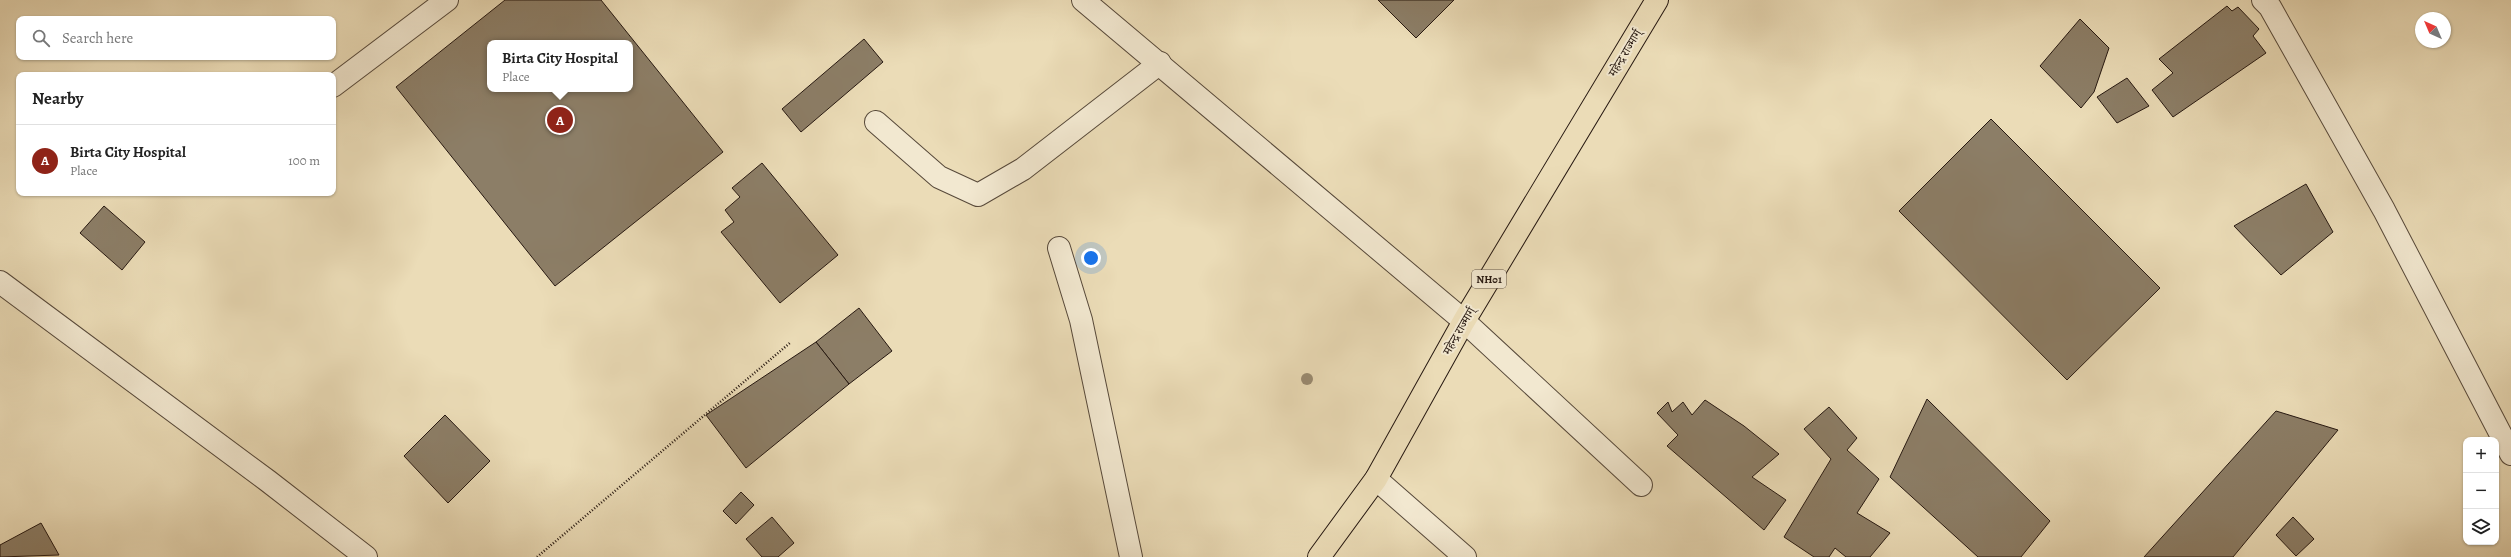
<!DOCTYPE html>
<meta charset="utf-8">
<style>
body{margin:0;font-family:Alegreya,"Noto Serif Devanagari",serif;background:#f6f6f6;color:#222}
.controls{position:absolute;right:12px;bottom:12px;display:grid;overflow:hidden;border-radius:8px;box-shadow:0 1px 3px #0004}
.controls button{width:36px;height:36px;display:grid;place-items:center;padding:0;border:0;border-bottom:1px solid #e0e0e0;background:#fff;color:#222;font:20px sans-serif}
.compass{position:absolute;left:2415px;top:12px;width:36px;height:36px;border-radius:50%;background:#fff;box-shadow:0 1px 3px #0004;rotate:316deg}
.you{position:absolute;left:1091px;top:258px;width:14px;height:14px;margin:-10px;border:3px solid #fff;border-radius:50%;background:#1a73e8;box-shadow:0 0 0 6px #1a73e833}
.badge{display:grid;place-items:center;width:26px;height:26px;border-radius:50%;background:#8f2418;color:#fff;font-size:13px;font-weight:700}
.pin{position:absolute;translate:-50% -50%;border:2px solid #fff;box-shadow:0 1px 4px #0006}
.popup{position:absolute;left:487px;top:40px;width:146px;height:52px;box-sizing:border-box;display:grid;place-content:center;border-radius:8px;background:#fff;filter:drop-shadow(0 1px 3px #0005);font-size:13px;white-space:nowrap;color:#767676}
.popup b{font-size:15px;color:#222}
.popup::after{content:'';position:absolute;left:50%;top:100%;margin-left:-8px;border:8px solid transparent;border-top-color:#fff}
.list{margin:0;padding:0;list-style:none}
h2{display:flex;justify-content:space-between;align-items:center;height:52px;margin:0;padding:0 16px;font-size:17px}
h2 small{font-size:13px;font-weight:400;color:#767676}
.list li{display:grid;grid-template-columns:26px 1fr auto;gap:12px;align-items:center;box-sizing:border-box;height:72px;padding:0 16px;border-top:1px solid #e0e0e0}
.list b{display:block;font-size:15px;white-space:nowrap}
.list p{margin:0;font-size:13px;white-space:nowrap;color:#767676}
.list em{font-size:13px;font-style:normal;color:#767676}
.icon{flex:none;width:22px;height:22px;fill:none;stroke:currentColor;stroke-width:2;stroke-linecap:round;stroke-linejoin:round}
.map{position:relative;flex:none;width:2511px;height:557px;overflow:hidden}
.search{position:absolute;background:#fff;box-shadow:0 1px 3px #0004;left:16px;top:16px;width:320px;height:44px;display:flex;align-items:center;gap:10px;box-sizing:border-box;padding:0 14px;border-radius:8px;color:#767676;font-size:15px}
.panel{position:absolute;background:#fff;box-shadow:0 1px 3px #0004;left:16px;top:72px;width:320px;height:124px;border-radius:8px}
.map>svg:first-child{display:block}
.building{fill:#8c7e67;stroke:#261811;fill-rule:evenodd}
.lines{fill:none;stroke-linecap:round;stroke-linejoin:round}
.minor-casing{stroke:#57493a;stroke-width:24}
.highway-casing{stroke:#261811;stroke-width:24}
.path{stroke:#261811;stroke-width:2.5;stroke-dasharray:1 2;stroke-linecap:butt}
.minor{stroke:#f2e8d0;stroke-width:22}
.highway{stroke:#ebdcb7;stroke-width:22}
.tree{fill:#9a8b72}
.labels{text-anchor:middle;stroke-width:4;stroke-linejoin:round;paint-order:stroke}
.shield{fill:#f2e8d0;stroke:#63564a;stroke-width:1}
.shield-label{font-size:11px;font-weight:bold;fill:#261811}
.street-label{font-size:12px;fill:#261811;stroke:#f2e8d0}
</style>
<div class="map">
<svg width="2511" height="557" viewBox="0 0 2511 557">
<rect width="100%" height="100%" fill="#ebdcb7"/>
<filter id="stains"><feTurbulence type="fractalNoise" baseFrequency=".005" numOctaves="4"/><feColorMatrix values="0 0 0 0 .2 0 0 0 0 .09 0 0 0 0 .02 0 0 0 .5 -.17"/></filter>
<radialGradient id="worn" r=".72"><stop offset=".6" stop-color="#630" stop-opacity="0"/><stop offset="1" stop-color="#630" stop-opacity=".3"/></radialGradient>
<g class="building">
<path d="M505,0H601L723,152L555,286L396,87ZM490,43H630V89H490Z"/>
<path d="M1378,0H1454L1416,38Z"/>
<path d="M2227,6L2232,11L2238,7L2259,29L2253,36L2266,53L2173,117L2152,90L2173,73L2159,59Z"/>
<path d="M2080,19L2109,48L2094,92L2081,108L2040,66Z"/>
<path d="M864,39L883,62L801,132L782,109Z"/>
<path d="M2127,78L2149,106L2117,123L2097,97Z"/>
<path d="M1991,119L2160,288L2067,380L1899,211Z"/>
<path d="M762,163L838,255L780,303L721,232L734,222L725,210L740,197L732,188Z"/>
<path d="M2306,184L2333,232L2281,275L2234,226Z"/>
<path d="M104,206L145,242L122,270L80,233Z"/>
<path d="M859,308L892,351L849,384L816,342Z"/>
<path d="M816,342L849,384L746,468L706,415Z"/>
<path d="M1927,399L2050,521L2021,557H1978L1890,477Z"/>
<path d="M1705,400L1744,426L1779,454L1752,477L1786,500L1764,530L1667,446L1678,435L1657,413L1668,402L1672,412L1683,402L1692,415Z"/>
<path d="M1829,407L1857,438L1847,450L1879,479L1857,513L1890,533L1870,557H1846L1835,548L1829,557H1814L1784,537L1831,459L1804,429Z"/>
<path d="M2276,411L2338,430L2233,557H2144Z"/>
<path d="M445,415L490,461L448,503L404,456Z"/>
<path d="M741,492L754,505L736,524L723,511Z"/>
<path d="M772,517L794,543L778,557H762L746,539Z"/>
<path d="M2293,517L2314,539L2296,556L2276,535Z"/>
<path d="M41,523L59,555L0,557V545Z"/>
</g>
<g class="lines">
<defs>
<g id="minor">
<path d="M1083,0L1464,321L1641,485"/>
<path d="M2263,0L2270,7L2384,210L2511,454"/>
<path d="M333,86L447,0"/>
<path d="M876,122L939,177L978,195L1023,169L1160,63"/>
<path d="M1059,248L1081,320L1131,557"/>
<path d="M0,282L268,481L366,557"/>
<path d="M1376,479L1465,557"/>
</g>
<path id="highway" d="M1319,557L1376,479L1464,321L1657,0"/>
</defs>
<use href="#minor" class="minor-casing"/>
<use href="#highway" class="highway-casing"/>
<path class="path" d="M537,557L791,342"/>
<use href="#minor" class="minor"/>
<use href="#highway" class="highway"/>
</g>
<circle class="tree" cx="1307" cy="379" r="6"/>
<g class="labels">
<rect class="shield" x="1472" y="270" width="34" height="18" rx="3"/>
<g class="shield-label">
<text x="1489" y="283">NH01</text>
</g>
<g class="street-label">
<text transform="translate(1625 53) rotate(-59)" y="4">महेन्द्र राज्मार्ग्</text>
<text transform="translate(1459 331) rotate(-60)" y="4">महेन्द्र राज्मार्ग्</text>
</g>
</g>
<rect width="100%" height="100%" filter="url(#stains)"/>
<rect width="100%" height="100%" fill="url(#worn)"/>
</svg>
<div class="controls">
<button>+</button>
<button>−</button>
<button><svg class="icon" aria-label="layers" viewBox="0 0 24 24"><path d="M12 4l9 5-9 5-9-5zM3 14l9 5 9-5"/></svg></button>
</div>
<svg class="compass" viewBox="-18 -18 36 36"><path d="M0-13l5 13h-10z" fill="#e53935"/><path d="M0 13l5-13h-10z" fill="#767676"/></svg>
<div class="you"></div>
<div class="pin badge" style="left:560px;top:120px">A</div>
<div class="popup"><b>Birta City Hospital</b>Place</div>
<div class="search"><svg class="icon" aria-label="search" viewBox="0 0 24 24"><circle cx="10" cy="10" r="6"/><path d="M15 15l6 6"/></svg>Search here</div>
<section class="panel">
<h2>Nearby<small></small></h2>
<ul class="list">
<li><span class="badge">A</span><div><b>Birta City Hospital</b><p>Place</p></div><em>100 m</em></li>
</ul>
</section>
</div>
